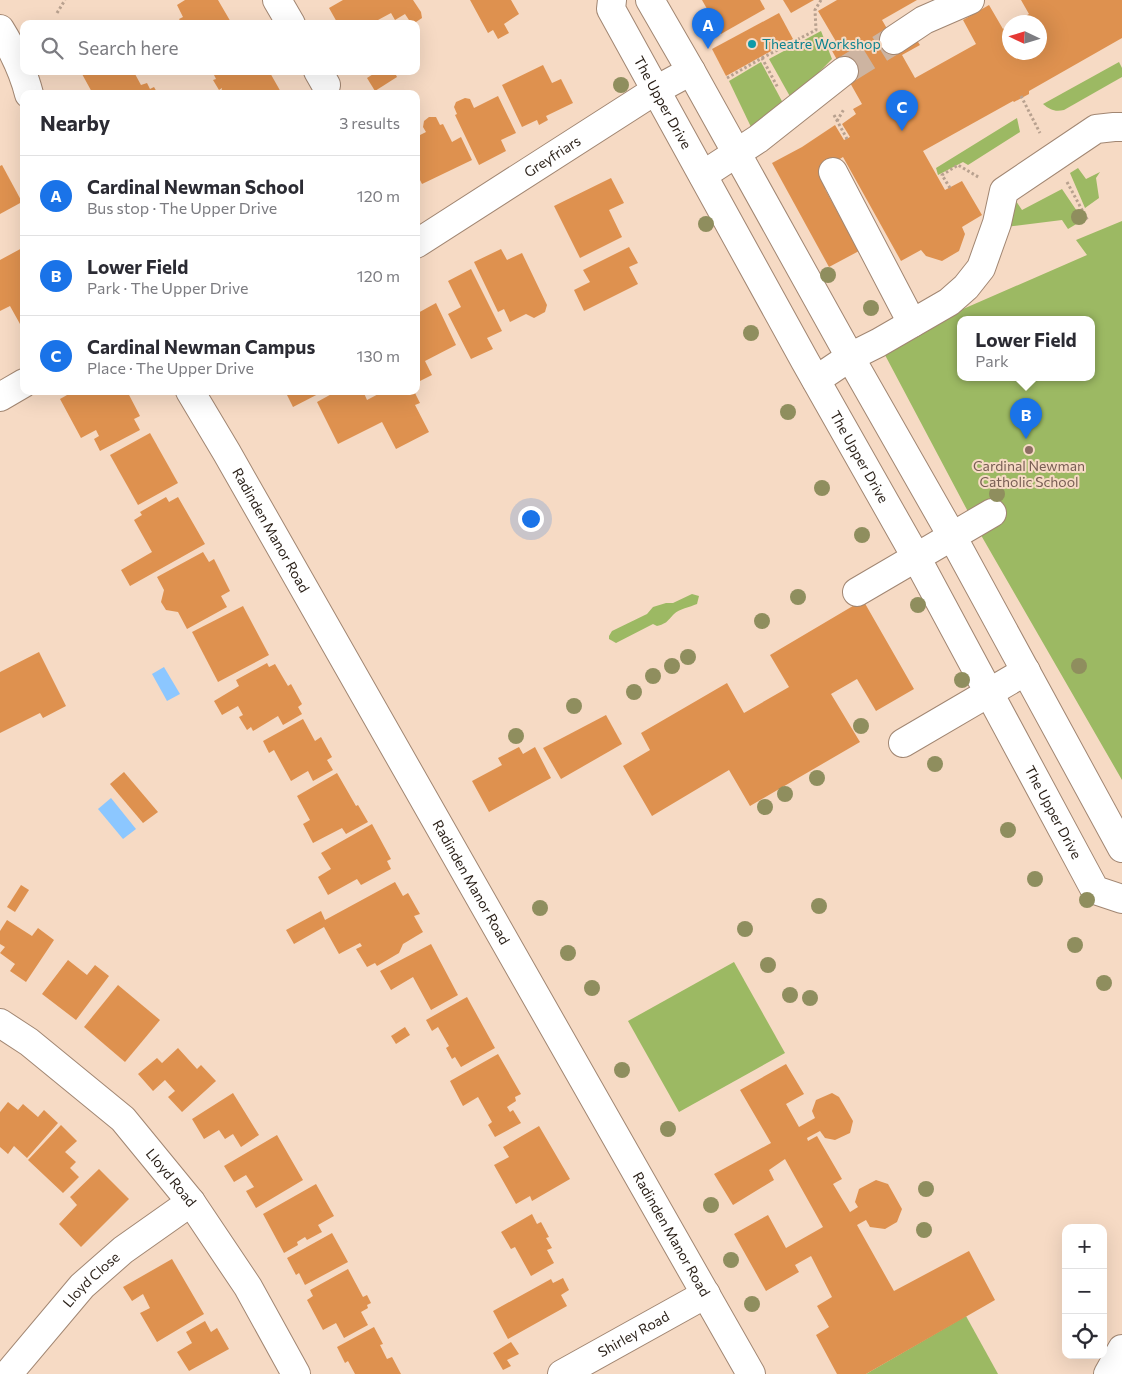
<!DOCTYPE html>
<meta charset="utf-8">
<style>
body{margin:0;font-family:Commissioner,sans-serif;background:#f2f2f3;color:#2b2b33}
.controls{position:absolute;right:15px;bottom:15px;display:grid;overflow:hidden;border-radius:10px;box-shadow:0 5px 20px #0002}
.controls button{width:45px;height:45px;display:grid;place-items:center;padding:0;border:0;border-bottom:1px solid #e1e1e2;background:#fff;color:#2b2b33;font:25px sans-serif}
.compass{position:absolute;left:1002px;top:15px;width:45px;height:45px;border-radius:50%;background:#fff;box-shadow:0 5px 20px #0002;rotate:274deg}
.you{position:absolute;left:530px;top:518px;width:18px;height:18px;margin:-12px;border:4px solid #fff;border-radius:50%;background:#1a73e8;box-shadow:0 0 0 8px #1a73e833}
.badge{display:grid;place-items:center;width:32px;height:32px;border-radius:50%;background:#1a73e8;color:#fff;font-size:16px;font-weight:700}
.pin{position:absolute;translate:-50% -41px;filter:drop-shadow(0 1px 2px #0008)}
.pin::after{content:'';position:absolute;top:26px;width:18px;height:15px;background:inherit;clip-path:polygon(0 0,100% 0,50% 100%)}
.popup{position:absolute;left:957px;top:316px;width:138px;height:65px;box-sizing:border-box;display:grid;place-content:center;border-radius:10px;background:#fff;filter:drop-shadow(0 1px 4px #0005);font-size:16px;white-space:nowrap;color:#7c7c81}
.popup b{font-size:19px;color:#2b2b33}
.popup::after{content:'';position:absolute;left:50%;top:100%;margin-left:-10px;border:10px solid transparent;border-top-color:#fff}
.list{margin:0;padding:0;list-style:none}
h2{display:flex;justify-content:space-between;align-items:center;height:65px;margin:0;padding:0 20px;font-size:21px}
h2 small{font-size:16px;font-weight:400;color:#7c7c81}
.list li{display:grid;grid-template-columns:32px 1fr auto;gap:15px;align-items:center;box-sizing:border-box;height:80px;padding:0 20px;border-top:1px solid #e1e1e2}
.list b{display:block;font-size:19px;white-space:nowrap}
.list p{margin:0;font-size:16px;white-space:nowrap;color:#7c7c81}
.list em{font-size:16px;font-style:normal;color:#7c7c81}
.icon{flex:none;width:28px;height:28px;fill:none;stroke:currentColor;stroke-width:2;stroke-linecap:round;stroke-linejoin:round}
.map{position:relative;flex:none;width:1122px;height:1374px;overflow:hidden}
.search{position:absolute;background:#fff;box-shadow:0 5px 20px #0002;left:20px;top:20px;width:400px;height:55px;display:flex;align-items:center;gap:12px;box-sizing:border-box;padding:0 18px;border-radius:10px;color:#7c7c81;font-size:19px}
.panel{position:absolute;background:#fff;box-shadow:0 5px 20px #0002;left:20px;top:90px;width:400px;height:305px;border-radius:10px}
.map>svg:first-child{display:block}
.green{fill:#9cb963;fill-rule:evenodd}
.water{fill:#8cc7ff}
.building{fill:#de914f}
.lines{fill:none;stroke-linecap:round;stroke-linejoin:round}
.minor-tunnel{stroke:#cdb4a1;stroke-width:28;stroke-dasharray:28 14;stroke-linecap:butt}
.minor-casing{stroke:#a18672;stroke-width:30}
.major-casing{stroke:#a18672;stroke-width:30}
.path{stroke:#b8a18f;stroke-width:3;stroke-dasharray:2.5 2.5;stroke-linecap:butt}
.minor{stroke:#fff;stroke-width:28}
.major{stroke:#fff;stroke-width:28}
.tree{fill:#8f8e5e}
.culture-dot{fill:#0f9aa8;stroke:#f6dac4;stroke-width:2}
.education-dot{fill:#8d6e63;stroke:#f6dac4;stroke-width:2}
.labels{text-anchor:middle;stroke-width:4;stroke-linejoin:round;paint-order:stroke}
.culture-label{font-size:14px;fill:#0d838f;stroke:#f6dac4;text-anchor:start}
.street-label{font-size:14px;fill:#281e16;stroke:#f6dac4}
.education-label{font-size:14px;fill:#785e54;stroke:#f6dac4}
</style>
<div class="map">
<svg width="1122" height="1374" viewBox="0 0 1122 1374">
<rect width="100%" height="100%" fill="#f6dac4"/>
<g class="green">
<path d="M821,31L832,59L792,100L769,59Z"/>
<path d="M761,62L784,105L751,127L729,81Z"/>
<path d="M1119,62L1122,68V77L1064,110C1055,112 1050,110 1043,104Z"/>
<path d="M1017,118L1020,132L968,165L963,162L938,175L936,168Z"/>
<path d="M1078,168L1086,179L1100,172L1096,178L1099,198L1085,208L1070,173Z"/>
<path d="M1062,189L1083,220L1068,229L1062,220L1005,227L1014,198L1022,210Z"/>
<path d="M1122,221V780L974,523L885,355L947,316L1087,255L1076,240ZM961,320H1091V378H961Z"/>
<path d="M692,594L699,596L697,604C690,607 679,609 674,614C667,621 668,623 657,626L653,624L616,643L609,639V636L612,631L647,614L653,607L666,603H673Z"/>
<path d="M734,962L785,1053L679,1112L628,1021Z"/>
<path d="M966,1316L998,1374H866Z"/>
</g>
<g class="water">
<path d="M164,667L180,694L167,701L152,674Z"/>
<path d="M111,798L136,829L123,839L98,809Z"/>
</g>
<g class="building">
<path d="M185,0H218L232,24H177L181,22L179,19L183,17L177,5Z"/>
<path d="M343,0H413L421,12L422,18L416,22L409,20L405,14L395,20L391,13L378,20L380,24H338L329,8Z"/>
<path d="M470,0H511L519,14L504,24L509,33L498,39L493,30L488,33Z"/>
<path d="M702,0H760L765,9L721,34Z"/>
<path d="M783,0H814L791,13Z"/>
<path d="M837,0H917L882,20L896,44L913,34L920,45L902,55L915,78L976,44L963,20L989,5L1003,29L1010,25V52H1040V22H1014L1029,14L1021,0H1122V38L1029,91V94L1014,102L1013,101L923,151L945,190L962,181L982,215L962,227L965,234L959,251L942,261L926,256L921,250L901,261L843,157L827,167L830,177L825,189L859,251L829,267L772,163L802,147L835,125L844,140L850,137L842,124L856,114L853,109L862,104L831,49L838,45L818,11Z"/>
<path d="M779,13L793,39L726,76L712,49Z"/>
<path d="M543,65L552,83L561,79L573,103L546,116L548,120L539,125L537,120L522,127L502,85Z"/>
<path d="M86,71H140L135,74L141,85L147,83L150,89L154,87L158,94H93L82,74Z"/>
<path d="M212,71H269L282,94H221L222,88L219,90L213,80L216,79Z"/>
<path d="M378,71H394L397,77L375,91L367,78Z"/>
<path d="M498,96L516,133L501,140L506,151L479,165L455,115L457,114L454,107L456,102L465,98L470,99L474,108Z"/>
<path d="M429,117H436L440,125L443,124L452,142L461,137L472,160L422,184L416,172V137L426,132L423,127L424,121Z"/>
<path d="M2,165L22,202L0,214V166Z"/>
<path d="M611,178L624,203L609,210L622,237L580,258L554,206Z"/>
<path d="M24,247V322L20,324L10,306L0,311V260Z"/>
<path d="M629,247L638,263L629,267L638,284L584,311L574,290L590,282L583,270Z"/>
<path d="M501,249L507,260L522,253L547,305L545,312L534,318L526,314L510,322L504,309L498,312L474,262Z"/>
<path d="M471,269L502,331L487,338L493,349L471,359L448,314L461,307L448,281Z"/>
<path d="M436,303L456,345L425,361L432,375L416,383V314Z"/>
<path d="M74,391H127L140,416L134,419L140,430L100,451L94,439L99,436L96,430L81,438L60,399Z"/>
<path d="M285,391H324L293,407Z"/>
<path d="M337,391H363L367,400L384,391H414L420,403L415,405L429,432L396,449L382,422L338,444L317,402Z"/>
<path d="M150,433L178,483L138,505L110,455Z"/>
<path d="M166,497L169,502L178,497L205,544L130,586L121,570L152,552L134,520L142,515L140,512Z"/>
<path d="M203,552L209,562L214,559L230,591L221,596L227,607L187,629L178,612L166,610L161,602L164,590L157,577Z"/>
<path d="M863,600L914,689L876,711L857,679L831,694L860,742L750,806L729,770L652,816L623,766L650,750L641,733L727,683L744,713L789,687L770,655Z"/>
<path d="M243,606L269,655L218,682L192,632Z"/>
<path d="M39,652L66,706L43,718L40,713L0,733V672Z"/>
<path d="M267,663L269,667L275,664L288,686L291,684L302,704L298,707L302,714L283,725L278,716L253,731L251,727L247,730L239,717L243,715L238,706L222,715L214,701L239,686L236,680Z"/>
<path d="M606,715L622,744L561,779L543,748Z"/>
<path d="M303,719L315,741L321,737L332,757L327,760L333,770L313,781L308,771L291,781L274,750L269,753L263,741Z"/>
<path d="M519,747L523,754L535,747L551,778L489,812L472,781L502,765L498,758Z"/>
<path d="M124,772L158,812L143,823L110,784Z"/>
<path d="M337,773L356,806L358,805L368,822L346,834L342,828L313,843L303,824L310,820L297,796Z"/>
<path d="M372,824L391,859L387,861L391,869L361,885L357,879L328,895L318,877L331,869L321,853Z"/>
<path d="M395,882L403,896L408,893L420,914L414,916L423,932L403,944L399,953L377,966L375,963L367,967L356,949L362,946L360,943L339,954L324,927L294,944L286,930L321,911L325,920Z"/>
<path d="M21,885L29,890L15,912L7,907Z"/>
<path d="M7,920L32,936L38,928L54,940L26,982L10,971L15,964L0,953L5,947L0,944V931Z"/>
<path d="M431,944L458,995L431,1010L413,977L391,990L380,971Z"/>
<path d="M68,960L87,975L95,965L109,976L76,1020L42,994Z"/>
<path d="M118,985L160,1020L125,1062L84,1027Z"/>
<path d="M467,997L495,1048L461,1067L455,1057L452,1059L446,1048L449,1046L438,1027L432,1031L426,1020Z"/>
<path d="M405,1027L410,1035L396,1044L391,1036Z"/>
<path d="M178,1048L197,1069L201,1065L216,1081L182,1112L168,1097L175,1091L165,1080L153,1091L138,1074L157,1058L162,1063Z"/>
<path d="M498,1054L521,1094L515,1097L516,1101L507,1107L510,1112L513,1110L521,1123L495,1137L488,1125L492,1122L478,1097L463,1106L450,1081Z"/>
<path d="M786,1064L804,1094L786,1104L799,1127L815,1118L812,1111L816,1100L832,1093L839,1097L853,1121L850,1133L835,1140L825,1138L820,1131L807,1138L808,1141L817,1136L842,1179L833,1184L850,1212L858,1207L855,1202L859,1189L876,1180L888,1184L902,1209L897,1222L885,1229L870,1227L866,1220L857,1225L894,1291L969,1251L995,1300L866,1374H837L816,1335L829,1327L817,1306L832,1297L811,1256L795,1265L799,1272L766,1291L734,1234L768,1215L786,1248L823,1227L785,1159L769,1170L774,1180L733,1205L714,1174L771,1143L740,1090Z"/>
<path d="M233,1093L259,1135L241,1147L233,1134L225,1139L219,1130L204,1139L192,1119Z"/>
<path d="M8,1102L18,1110L23,1104L38,1117L44,1110L58,1123L27,1158L14,1146L8,1154L0,1147V1112Z"/>
<path d="M61,1125L77,1141L65,1152L76,1162L70,1168L79,1177L63,1193L28,1160Z"/>
<path d="M539,1126L570,1179L532,1201L530,1196L516,1204L494,1165L509,1157L503,1147Z"/>
<path d="M277,1135L303,1180L256,1208L246,1191L254,1187L246,1175L234,1182L224,1166Z"/>
<path d="M99,1169L129,1199L81,1247L59,1224L77,1205L70,1197Z"/>
<path d="M316,1184L334,1216L318,1225L322,1232L307,1240L305,1237L297,1242L298,1245L284,1253L263,1214Z"/>
<path d="M532,1214L537,1224L541,1222L549,1237L546,1238L552,1248L547,1250L554,1263L531,1276L515,1247L511,1249L501,1232Z"/>
<path d="M332,1233L348,1262L305,1285L299,1273L296,1275L287,1258Z"/>
<path d="M172,1259L204,1314L157,1342L140,1313L150,1308L143,1294L132,1301L123,1287Z"/>
<path d="M348,1269L363,1297L367,1295L371,1303L367,1305L368,1308L361,1312L368,1325L344,1338L336,1323L323,1330L307,1300L313,1296L310,1290Z"/>
<path d="M563,1278L569,1290L561,1295L567,1306L508,1339L493,1311L551,1279L553,1283Z"/>
<path d="M205,1321L211,1332L217,1328L229,1349L189,1371L177,1352L192,1343L186,1332Z"/>
<path d="M374,1327L383,1344L380,1345L387,1359L392,1357L401,1374H355L348,1361L345,1363L337,1347Z"/>
<path d="M511,1342L519,1354L507,1360L511,1366L503,1370L493,1353Z"/>
</g>
<g class="lines">
<path class="minor-tunnel" d="M844,71L894,40"/>
<defs>
<g id="minor">
<path d="M277,0L291,24"/>
<path id="s1" d="M612,0L611,9L805,361L916,557L1095,890L1122,899"/>
<path d="M650,0L691,71L850,357L952,536L1122,848"/>
<path d="M0,29C13,50 23,70 29,94"/>
<path d="M894,40L924,20L970,0"/>
<path d="M318,71L326,85"/>
<path d="M833,172L912,323"/>
<path d="M703,175L758,139L844,71"/>
<path id="s2" d="M416,244L656,90L691,71"/>
<path d="M816,380L850,357L878,343L949,302L966,287L981,268L997,223L1004,191L1096,129L1114,127H1122"/>
<path id="s3" d="M190,391L227,453L751,1374"/>
<path d="M0,397L24,383"/>
<path d="M857,592L992,513"/>
<path d="M903,743L1026,671"/>
<path id="s4" d="M0,1023L29,1042L123,1119L191,1202L248,1287L296,1374"/>
<path id="s5" d="M8,1374L82,1286L123,1250L191,1202"/>
<path id="s6" d="M562,1374L706,1294"/>
</g>
<path id="major" d="M1108,1374L1122,1349"/>
</defs>
<use href="#minor" class="minor-casing"/>
<use href="#major" class="major-casing"/>
<g class="path">
<path d="M57,13L65,0"/>
<path d="M762,58L816,30L815,10L821,0"/>
<path d="M727,78L762,58L778,88"/>
<path d="M1021,96L1040,133"/>
<path d="M834,115L847,139"/>
<path d="M837,121L844,109"/>
<path d="M1067,182L1088,221"/>
<path d="M950,188L942,175L958,165L980,178"/>
</g>
<use href="#minor" class="minor"/>
<use href="#major" class="major"/>
</g>
<g class="tree">
<circle cx="621" cy="85" r="8"/>
<circle cx="1079" cy="217" r="8"/>
<circle cx="706" cy="224" r="8"/>
<circle cx="828" cy="275" r="8"/>
<circle cx="871" cy="308" r="8"/>
<circle cx="751" cy="333" r="8"/>
<circle cx="788" cy="412" r="8"/>
<circle cx="822" cy="488" r="8"/>
<circle cx="997" cy="494" r="8"/>
<circle cx="862" cy="535" r="8"/>
<circle cx="798" cy="597" r="8"/>
<circle cx="918" cy="605" r="8"/>
<circle cx="762" cy="621" r="8"/>
<circle cx="688" cy="657" r="8"/>
<circle cx="672" cy="666" r="8"/>
<circle cx="1079" cy="666" r="8"/>
<circle cx="653" cy="676" r="8"/>
<circle cx="962" cy="680" r="8"/>
<circle cx="634" cy="692" r="8"/>
<circle cx="574" cy="706" r="8"/>
<circle cx="861" cy="726" r="8"/>
<circle cx="516" cy="736" r="8"/>
<circle cx="935" cy="764" r="8"/>
<circle cx="817" cy="778" r="8"/>
<circle cx="785" cy="794" r="8"/>
<circle cx="765" cy="807" r="8"/>
<circle cx="1008" cy="830" r="8"/>
<circle cx="1035" cy="879" r="8"/>
<circle cx="1087" cy="900" r="8"/>
<circle cx="819" cy="906" r="8"/>
<circle cx="540" cy="908" r="8"/>
<circle cx="745" cy="929" r="8"/>
<circle cx="1075" cy="945" r="8"/>
<circle cx="568" cy="953" r="8"/>
<circle cx="768" cy="965" r="8"/>
<circle cx="1104" cy="983" r="8"/>
<circle cx="592" cy="988" r="8"/>
<circle cx="790" cy="995" r="8"/>
<circle cx="810" cy="998" r="8"/>
<circle cx="622" cy="1070" r="8"/>
<circle cx="668" cy="1129" r="8"/>
<circle cx="926" cy="1189" r="8"/>
<circle cx="711" cy="1205" r="8"/>
<circle cx="924" cy="1230" r="8"/>
<circle cx="731" cy="1260" r="8"/>
<circle cx="752" cy="1304" r="8"/>
</g>
<circle class="culture-dot" cx="752" cy="44" r="5"/>
<circle class="education-dot" cx="1029" cy="450" r="5"/>
<g class="labels">
<g class="culture-label">
<text x="762" y="49">Theatre Workshop</text>
</g>
<g class="street-label">
<text dy="5" stroke="none"><textPath href="#s1" startOffset="116">The Upper Drive</textPath></text>
<text dy="5" stroke="none"><textPath href="#s2" startOffset="162">Greyfriars</textPath></text>
<text dy="5" stroke="none"><textPath href="#s1" startOffset="521">The Upper Drive</textPath></text>
<text dy="5" stroke="none"><textPath href="#s3" startOffset="161">Radinden Manor Road</textPath></text>
<text dy="5" stroke="none"><textPath href="#s1" startOffset="926">The Upper Drive</textPath></text>
<text dy="5" stroke="none"><textPath href="#s3" startOffset="566">Radinden Manor Road</textPath></text>
<text dy="5" stroke="none"><textPath href="#s4" startOffset="232">Lloyd Road</textPath></text>
<text dy="5" stroke="none"><textPath href="#s3" startOffset="971">Radinden Manor Road</textPath></text>
<text dy="5" stroke="none"><textPath href="#s5" startOffset="126">Lloyd Close</textPath></text>
<text dy="5" stroke="none"><textPath href="#s6" startOffset="82">Shirley Road</textPath></text>
</g>
<g class="education-label">
<text x="1029" y="471">Cardinal Newman<tspan x="1029" dy="16">Catholic School</tspan></text>
</g>
</g>
</svg>
<div class="controls">
<button>+</button>
<button>−</button>
<button><svg class="icon" aria-label="locate" viewBox="0 0 24 24"><circle cx="12" cy="12" r="6"/><path d="M12 2v4M12 18v4M2 12h4M18 12h4"/></svg></button>
</div>
<svg class="compass" viewBox="-18 -18 36 36"><path d="M0-13l5 13h-10z" fill="#e53935"/><path d="M0 13l5-13h-10z" fill="#7c7c81"/></svg>
<div class="you"></div>
<div class="pin badge" style="left:708px;top:49px">A</div>
<div class="pin badge" style="left:1026px;top:439px">B</div>
<div class="popup"><b>Lower Field</b>Park</div>
<div class="pin badge" style="left:902px;top:131px">C</div>
<div class="search"><svg class="icon" aria-label="search" viewBox="0 0 24 24"><circle cx="10" cy="10" r="6"/><path d="M15 15l6 6"/></svg>Search here</div>
<section class="panel">
<h2>Nearby<small>3 results</small></h2>
<ul class="list">
<li><span class="badge">A</span><div><b>Cardinal Newman School</b><p>Bus stop · The Upper Drive</p></div><em>120 m</em></li>
<li><span class="badge">B</span><div><b>Lower Field</b><p>Park · The Upper Drive</p></div><em>120 m</em></li>
<li><span class="badge">C</span><div><b>Cardinal Newman Campus</b><p>Place · The Upper Drive</p></div><em>130 m</em></li>
</ul>
</section>
</div>
